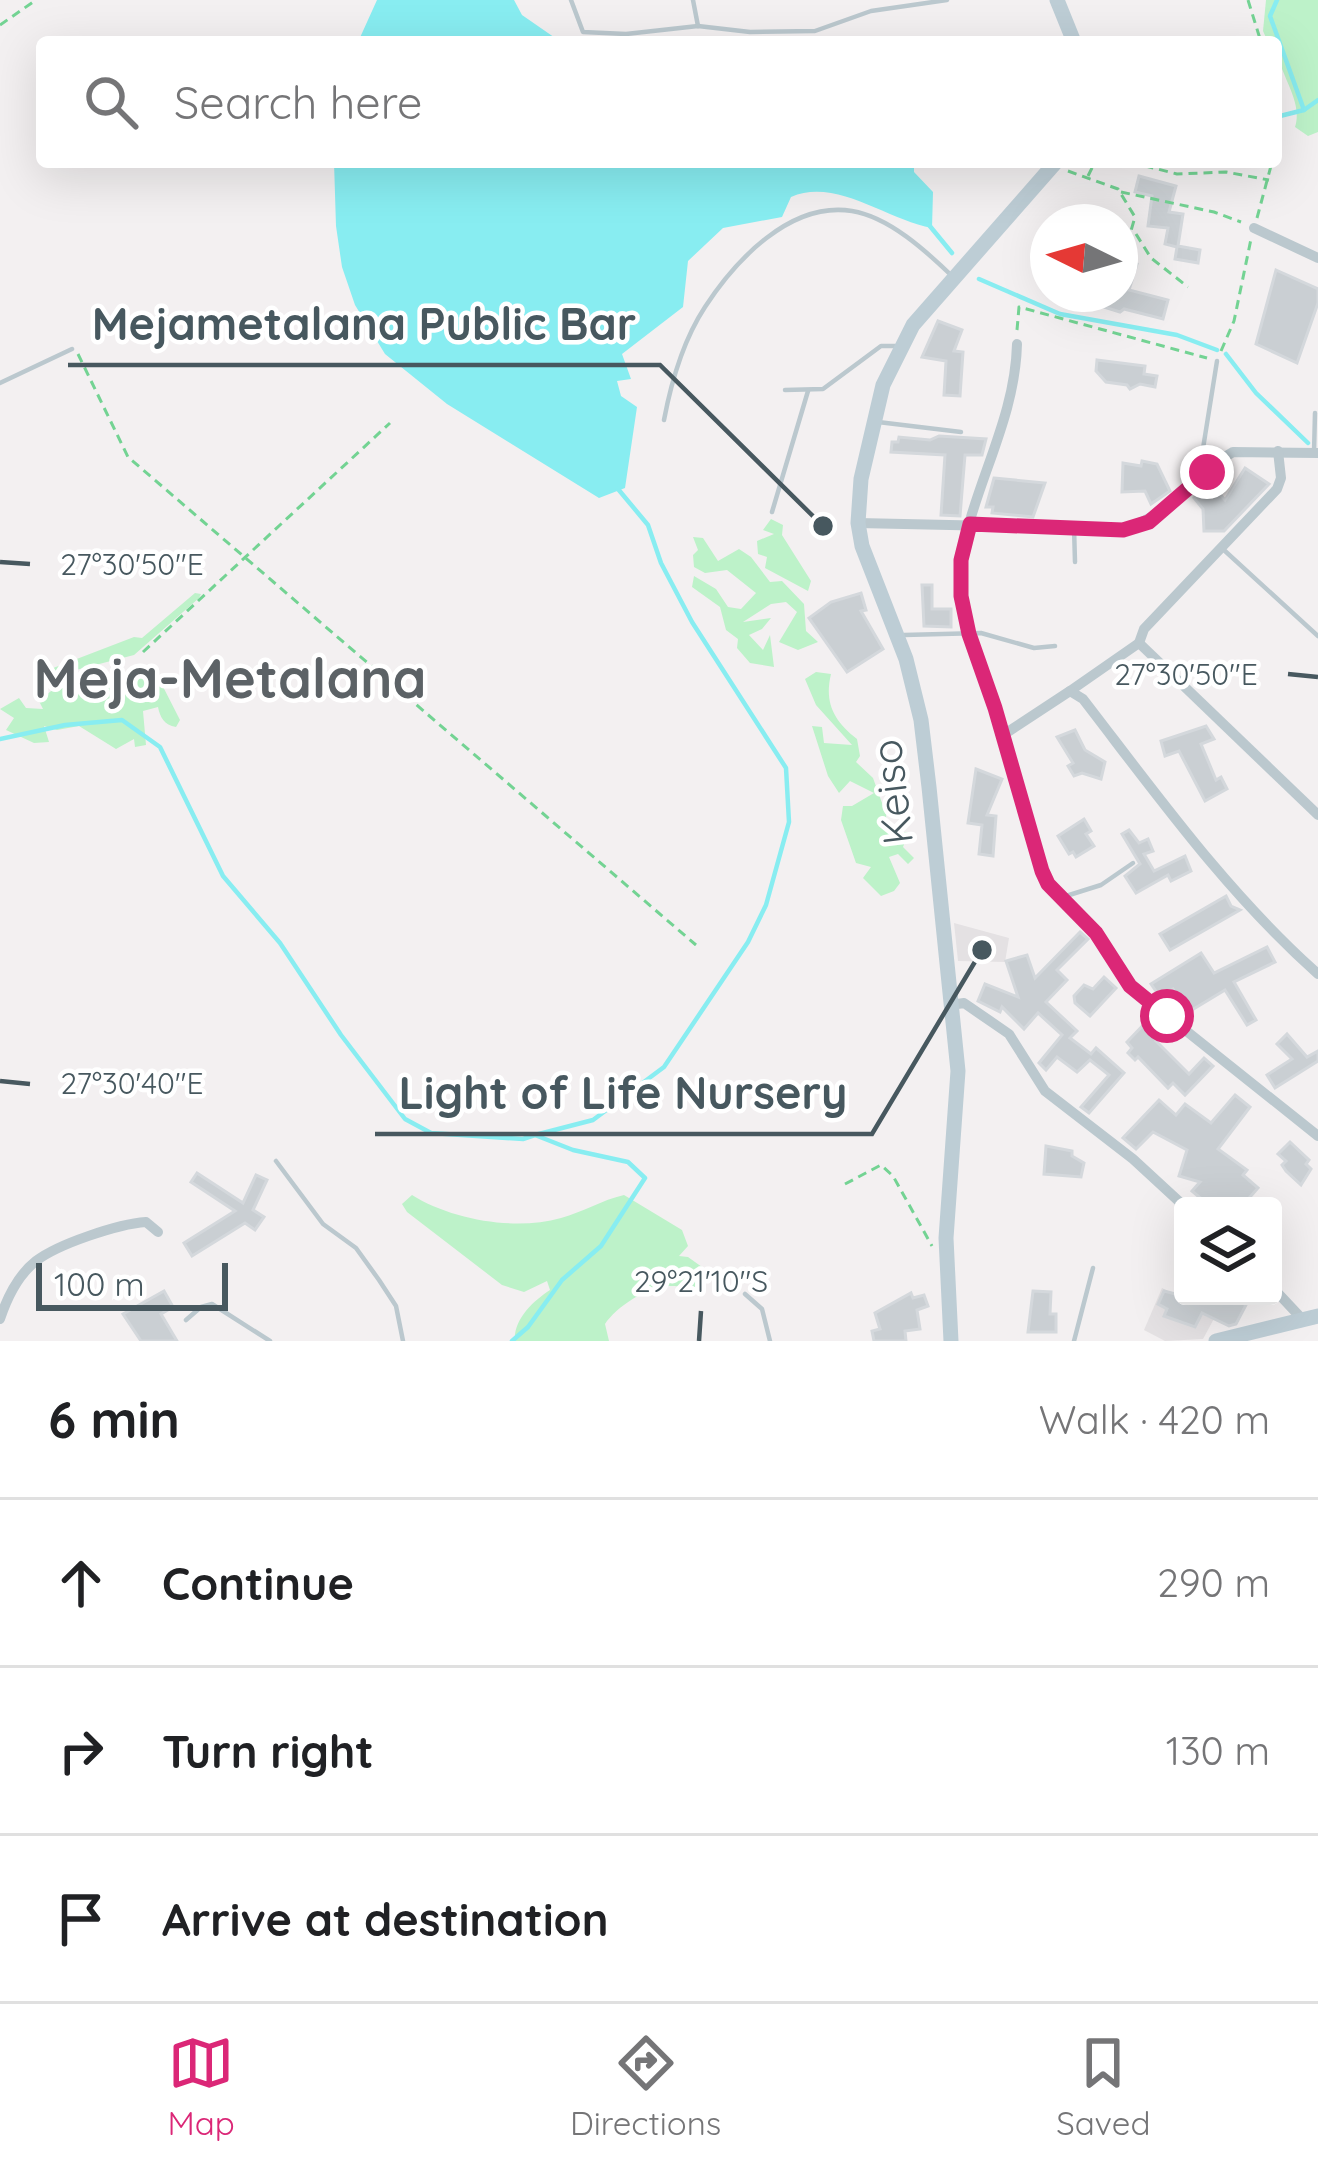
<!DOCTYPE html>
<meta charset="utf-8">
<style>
body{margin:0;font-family:Quicksand,sans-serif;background:#f6f6f6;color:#202124}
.controls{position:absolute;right:36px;bottom:36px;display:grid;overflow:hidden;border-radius:12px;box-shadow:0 12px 48px #0002}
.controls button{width:108px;height:108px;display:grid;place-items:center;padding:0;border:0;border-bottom:3px solid #e0e0e0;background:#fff;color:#202124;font:60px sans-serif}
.compass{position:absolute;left:1030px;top:204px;width:108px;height:108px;border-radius:50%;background:#fff;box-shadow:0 12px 48px #0002;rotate:275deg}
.scale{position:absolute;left:36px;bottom:30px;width:192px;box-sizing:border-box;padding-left:12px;border:6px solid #47585f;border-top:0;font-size:33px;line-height:42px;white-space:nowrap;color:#47585f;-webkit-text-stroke:9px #fff;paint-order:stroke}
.stop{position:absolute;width:36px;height:36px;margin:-27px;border:9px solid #db2777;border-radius:50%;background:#fff}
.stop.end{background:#db2777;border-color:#fff;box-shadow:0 3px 12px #0008}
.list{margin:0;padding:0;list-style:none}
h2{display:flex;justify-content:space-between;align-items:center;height:156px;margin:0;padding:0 48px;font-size:51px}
h2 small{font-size:39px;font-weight:400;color:#757577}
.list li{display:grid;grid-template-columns:78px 1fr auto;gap:36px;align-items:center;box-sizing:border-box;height:168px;padding:0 48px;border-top:3px solid #e0e0e0}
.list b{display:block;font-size:45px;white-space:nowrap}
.list em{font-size:39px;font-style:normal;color:#757577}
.icon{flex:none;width:66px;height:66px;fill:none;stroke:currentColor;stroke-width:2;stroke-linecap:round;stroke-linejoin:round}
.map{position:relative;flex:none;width:1318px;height:1341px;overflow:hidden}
.search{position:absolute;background:#fff;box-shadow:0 12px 48px #0002;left:36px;right:36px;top:36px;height:132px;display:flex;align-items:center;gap:30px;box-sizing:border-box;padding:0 42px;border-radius:12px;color:#757577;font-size:45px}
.sheet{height:660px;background:#fff}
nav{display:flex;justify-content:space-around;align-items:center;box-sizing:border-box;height:168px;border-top:3px solid #e0e0e0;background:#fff;font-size:33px;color:#757577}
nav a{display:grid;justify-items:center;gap:6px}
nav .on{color:#db2777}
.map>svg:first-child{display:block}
.education{fill:#e4e1e3}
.green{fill:#bdf2c9}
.water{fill:#88edf1}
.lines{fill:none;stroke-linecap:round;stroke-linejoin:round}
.stream{stroke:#88edf1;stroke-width:4.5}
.building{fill:#cacfd3;stroke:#d4d8dc;stroke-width:3}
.path{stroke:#73d393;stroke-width:3;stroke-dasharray:9 6;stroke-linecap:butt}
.lane{stroke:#bbc8ce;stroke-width:4.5}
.street{stroke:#bbc8ce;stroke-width:10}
.secondary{stroke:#bdcdd5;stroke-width:15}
.route{stroke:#db2777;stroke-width:15}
.ticks{fill:none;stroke:#47585f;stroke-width:4.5}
.labels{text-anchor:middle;stroke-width:9;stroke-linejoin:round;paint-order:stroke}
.street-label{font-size:42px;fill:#47585f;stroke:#fff}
.district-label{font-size:54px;font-weight:bold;fill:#5c6266;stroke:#fff}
.ticks-label{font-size:30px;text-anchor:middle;fill:#47585f;stroke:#fff;stroke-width:9;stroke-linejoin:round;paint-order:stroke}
.leader{fill:none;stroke:#47585f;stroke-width:4.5}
.callout-dot{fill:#47585f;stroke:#fff;stroke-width:4.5}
.callout-label{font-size:45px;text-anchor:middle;font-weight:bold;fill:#47585f;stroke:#fff;stroke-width:9;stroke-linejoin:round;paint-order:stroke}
</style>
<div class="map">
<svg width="1318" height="1341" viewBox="0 0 1318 1341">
<rect width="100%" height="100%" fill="#f3f0f1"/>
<g class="education">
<path d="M954,923L1009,938L1005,962L958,961Z"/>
<path d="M1162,1288L1216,1315L1203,1339L1165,1341L1144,1330Z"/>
</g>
<g class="green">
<path d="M1266,0H1318V132L1308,136L1295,127C1304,99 1276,72 1276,42H1268L1263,31Z"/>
<path d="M771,519L783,525L782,535L811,581L808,591L765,568L767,557L758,554L757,541L774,534L763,530Z"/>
<path d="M693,537L703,538L718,561L739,549L751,557L770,582L782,581L804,604L806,631L818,642L798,650L779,642L797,612L786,602L771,604L743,622L771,618L762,629L749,635L763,650L770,635L774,667L750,663L737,648L738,639L726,630L720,607L692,587L694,576L716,589L728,607L741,609L756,593L727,570L705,573L694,567L693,555L698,550Z"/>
<path d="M195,593L201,594L199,598L134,655L76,670L51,686L39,685L35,675L134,637L142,638Z"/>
<path d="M155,671L180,720L176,727C164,725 160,717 158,707L143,711L146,745L135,747L134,739L116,749L79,726L57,730L44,726L49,742L34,743L6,730L14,718L0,709L19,698L26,708L43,709L39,701L62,682L132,673L148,680Z"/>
<path d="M816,672L831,674C824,703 834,721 857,739L860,756L856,762L873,778L886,814L887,832H909L903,847L914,858L908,864L898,854L889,857L900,883L894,891L881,896L863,878L871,867L856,863L841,820L843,806H852L874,793L850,781L839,793L828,776L812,726L822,727L824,743L852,745L816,705L805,679Z"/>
<path d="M412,1195C452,1220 515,1231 561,1218C583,1212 602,1200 624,1195L682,1230L688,1246L679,1256L688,1257L709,1272L708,1281C694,1292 687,1286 671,1286C649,1285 616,1307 605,1324L609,1341H515C513,1320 533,1301 550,1290L547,1281L524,1292L502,1285L407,1212L402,1204Z"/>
</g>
<g class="water">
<path d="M377,0H514L522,15L561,42H358Z"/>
<path d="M334,162H914V172L933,192L932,228C887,220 836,177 791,197L782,217L723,228L688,261L683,307L622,354L631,379L617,381L621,396L637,407L625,488L599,498L447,404L385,354L355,305L342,267L336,226Z"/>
</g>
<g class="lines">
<g class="stream">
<path d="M1277,0L1270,16L1304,110"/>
<path d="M1276,117L1304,110L1318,100"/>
<path d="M929,225L952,253"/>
<path d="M979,279L1060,314L1177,335L1217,350"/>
<path d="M1226,354L1256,393L1308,443"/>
<path d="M0,739L65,725L122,720L160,747L223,876L280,943L341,1035L405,1119L431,1133L523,1139L535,1135L573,1150L628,1162L645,1178L601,1246L562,1280L528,1327L512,1341"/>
<path d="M535,1135L593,1120L664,1067L748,942L766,905L789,822L786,768L692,622L661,563L648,525L618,489"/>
</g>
</g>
<g class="building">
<path d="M1139,176L1176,186L1169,212L1183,214L1178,246L1200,250L1198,263L1175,259L1177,247L1165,244L1168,228L1148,226L1152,196L1135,192Z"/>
<path d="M1122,259L1137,264L1129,290L1168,300L1163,319L1124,309L1120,312L1072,297L1120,294Z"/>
<path d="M1276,270L1318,289V303L1297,363L1256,344Z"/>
<path d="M938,321L962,330L954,351L963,352L960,396L944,395L946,361L922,357Z"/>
<path d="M1097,360L1145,366L1144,374L1157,376L1155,387L1140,384L1130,389L1127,385L1106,382L1096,371Z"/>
<path d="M939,436L986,439L982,455H965L960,516L941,515L945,455L891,452L892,442H898L899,437L930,440Z"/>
<path d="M1142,461L1157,464L1170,491L1151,504L1145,491L1122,492L1123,463L1141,466Z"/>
<path d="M1245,468L1269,484L1224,531H1204L1203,509L1194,498L1210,483L1225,500Z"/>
<path d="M994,478L1045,483L1033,517L992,513L993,507H986Z"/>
<path d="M922,585H932V609H951V627L924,626Z"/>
<path d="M861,593L866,610L861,611L883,649L847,672L809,618L831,602Z"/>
<path d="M1206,726L1214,739L1201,744L1216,780L1221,777L1227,789L1205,801L1179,751L1165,756L1161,741Z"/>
<path d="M1075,730L1085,750L1105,762L1101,779L1082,773L1074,776L1068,766L1073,763L1057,737Z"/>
<path d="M976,769L1002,779L987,815L996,816L993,856L979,854L982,825L968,823Z"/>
<path d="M1084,819L1091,831L1086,834L1094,846L1076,857L1073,852L1069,854L1058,836Z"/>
<path d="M1129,830L1139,843L1148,839L1153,851L1144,854L1154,871L1185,856L1191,871L1171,881L1168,875L1136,893L1125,876L1140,864L1122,834Z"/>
<path d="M1226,896L1231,906L1240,910L1170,950L1160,934Z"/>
<path d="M1080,932L1088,939L1057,970L1067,980L1046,1002L1077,1031L1070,1038L1091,1054L1096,1048L1124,1073L1089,1113L1081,1107L1109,1075L1090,1060L1077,1072L1057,1057L1046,1070L1039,1063L1062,1035L1038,1013L1024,1029L1002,1007L1000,1012L978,1001L985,984L1018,997L1006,961L1027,955L1035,978Z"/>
<path d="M1267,947L1275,962L1234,982L1256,1020L1247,1025L1225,990L1187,1013L1173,989L1160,997L1151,984L1201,953L1214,973Z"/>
<path d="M1104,977L1116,988L1090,1016L1075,1003L1074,996L1084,985L1093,989Z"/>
<path d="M1150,1018L1164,1032L1156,1041L1189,1074L1204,1058L1213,1066L1185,1095L1173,1083L1168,1088L1138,1057L1135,1060L1128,1053L1132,1048L1127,1042Z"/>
<path d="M1287,1034L1307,1057L1318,1051V1061L1275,1088L1267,1075L1292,1059L1277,1044Z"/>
<path d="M1235,1095L1250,1107L1218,1149L1247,1170L1243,1175L1258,1188L1242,1206H1200L1204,1201L1192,1191L1200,1182L1179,1176L1187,1150L1153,1132L1136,1149L1123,1138L1159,1100L1176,1115L1185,1104L1211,1123Z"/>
<path d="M1290,1142L1309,1160L1306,1164L1311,1169L1301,1185L1286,1171L1282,1165L1286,1161L1278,1154Z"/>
<path d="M1046,1146L1072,1151V1156L1084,1163L1081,1177L1044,1174Z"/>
<path d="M197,1173L243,1203L256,1175L267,1180L253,1210L264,1217L255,1230L245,1223L192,1256L184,1243L235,1211L191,1182Z"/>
<path d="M164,1291L173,1307L161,1314L177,1341H141L123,1314Z"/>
<path d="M1033,1291L1051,1292L1050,1314H1056V1332H1028Z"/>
<path d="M1164,1291L1183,1296H1228L1246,1305L1236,1324L1229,1326L1202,1313L1195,1327L1164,1316L1167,1309L1158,1304Z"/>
<path d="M911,1293L913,1298L924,1295L928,1306L917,1310L920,1329L905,1331L906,1341H874L872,1331L880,1329L875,1313Z"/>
</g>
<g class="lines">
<g class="path">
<path d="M1248,0L1261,42"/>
<path d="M0,25L36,0"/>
<path d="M1276,96V135"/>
<path d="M1130,162L1177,174L1226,172L1269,180"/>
<path d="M1068,171L1118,189L1135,217L1128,241"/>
<path d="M1088,176L1095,162"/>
<path d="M1121,192L1214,212L1241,222"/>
<path d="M1257,218L1272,162"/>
<path d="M1136,234L1151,258L1188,287"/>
<path d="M1017,330L1019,307L1207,358"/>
<path d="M1221,351L1234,321L1251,239"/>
<path d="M78,354L128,457L696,945"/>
<path d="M143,652L390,423"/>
<path d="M845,1184L881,1165L893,1176L932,1246"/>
</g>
<g class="lane">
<path d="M571,0L583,32L626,34L698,26L750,32L815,31L871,11L947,0"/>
<path d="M693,0L698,26"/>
<path d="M0,383L72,349"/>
<path d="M785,390L823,389L881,346H895"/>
<path d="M664,420C671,383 684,339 705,307C735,261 790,201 852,211C889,217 926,251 952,276"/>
<path d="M878,422L961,432"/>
<path d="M1314,453L1315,413"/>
<path d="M1204,467L1201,461L1217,361"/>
<path d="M772,512L808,391"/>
<path d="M1074,527L1075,562"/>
<path d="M1225,551L1318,636"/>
<path d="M904,635L981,633L1034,648L1055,646"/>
<path d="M1066,896L1101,885L1133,863"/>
<path d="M276,1161L323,1224L356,1248L379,1280L396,1306L403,1341"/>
<path d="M745,1294L762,1309L770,1341"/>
<path d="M186,1320L201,1307L212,1304L270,1341"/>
<path d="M1074,1341L1093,1268"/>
</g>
<g class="street">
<path d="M1254,228L1318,258"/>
<path d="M1017,344C1015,424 970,490 960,567C954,616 982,665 996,710C1012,763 1024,818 1042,871L1048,884L1096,933L1130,986L1318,1136"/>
<path d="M858,523L1123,529C1177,513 1189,476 1233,452L1318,453"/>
<path d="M1139,643L1318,815"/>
<path d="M1070,691L1139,643L1144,629L1277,489L1281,478L1278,451"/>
<path d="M1003,735L1070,691L1083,699C1157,795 1227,893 1318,974"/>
<path d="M951,1005L964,1003L1009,1034L1045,1091L1133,1159L1184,1206"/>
<path d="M1273,1288L1304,1321"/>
<path d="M0,1319C7,1298 18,1275 36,1261C58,1244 118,1224 146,1222L158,1232"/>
</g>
<g class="secondary">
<path d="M1057,0L1074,42"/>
<path d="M951,1341L946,1238L958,1071L929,787L921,720L906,659L862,546L858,523L861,479L883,385L913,325L1056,162"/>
<path d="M1216,1341L1318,1316"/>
</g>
</g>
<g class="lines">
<path class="route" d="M1167,1016L1130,986L1096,933L1048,884L1042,871L995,708L969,634L961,596V560L970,524L1123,530L1149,522L1207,472"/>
</g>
<path class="ticks" d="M0,562L30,564M1288,674L1318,677M0,1081L30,1084M699,1341L701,1311"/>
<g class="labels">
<g class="street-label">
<text transform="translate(892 792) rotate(-97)" y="15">Keiso</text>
</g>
<g class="district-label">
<text x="230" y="698">Meja-Metalana</text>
</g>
</g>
<g class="ticks-label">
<text x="132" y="575">27°30'50"E</text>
<text x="1186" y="685">27°30'50"E</text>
<text x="132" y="1094">27°30'40"E</text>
<text x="701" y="1292">29°21'10"S</text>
</g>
<path class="leader" d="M823 526L660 365H68M982 950L872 1134H375"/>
<g class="callout-dot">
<circle cx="823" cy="526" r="12"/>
<circle cx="982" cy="950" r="12"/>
</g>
<g class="callout-label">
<text x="364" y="340">Mejametalana Public Bar</text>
<text x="623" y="1109">Light of Life Nursery</text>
</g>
</svg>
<div class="controls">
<button><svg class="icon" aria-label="layers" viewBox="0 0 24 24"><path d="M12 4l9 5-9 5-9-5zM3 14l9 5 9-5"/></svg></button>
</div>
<svg class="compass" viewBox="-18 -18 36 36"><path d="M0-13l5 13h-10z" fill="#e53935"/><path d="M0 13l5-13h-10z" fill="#757577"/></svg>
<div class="scale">100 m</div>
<div class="stop" style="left:1167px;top:1016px"></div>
<div class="stop end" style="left:1207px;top:472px"></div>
<div class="search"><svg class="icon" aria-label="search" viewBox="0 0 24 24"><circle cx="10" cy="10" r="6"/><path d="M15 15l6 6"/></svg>Search here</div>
</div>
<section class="sheet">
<h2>6 min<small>Walk · 420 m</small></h2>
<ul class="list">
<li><svg class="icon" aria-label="ahead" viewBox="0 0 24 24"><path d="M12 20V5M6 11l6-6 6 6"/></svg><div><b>Continue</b></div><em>290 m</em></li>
<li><svg class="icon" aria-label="right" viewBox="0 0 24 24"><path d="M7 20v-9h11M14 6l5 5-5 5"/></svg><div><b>Turn right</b></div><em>130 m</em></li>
<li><svg class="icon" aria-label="arrive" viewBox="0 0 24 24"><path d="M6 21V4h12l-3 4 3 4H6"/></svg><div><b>Arrive at destination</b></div></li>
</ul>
</section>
<nav>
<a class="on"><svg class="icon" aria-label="map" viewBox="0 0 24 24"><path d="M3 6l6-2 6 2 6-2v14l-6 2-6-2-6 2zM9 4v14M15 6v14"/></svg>Map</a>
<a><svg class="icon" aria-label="directions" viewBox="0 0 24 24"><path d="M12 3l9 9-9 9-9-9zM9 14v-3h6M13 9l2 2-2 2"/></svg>Directions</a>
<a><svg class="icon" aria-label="saved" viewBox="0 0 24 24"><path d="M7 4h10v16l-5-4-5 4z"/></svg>Saved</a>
</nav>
